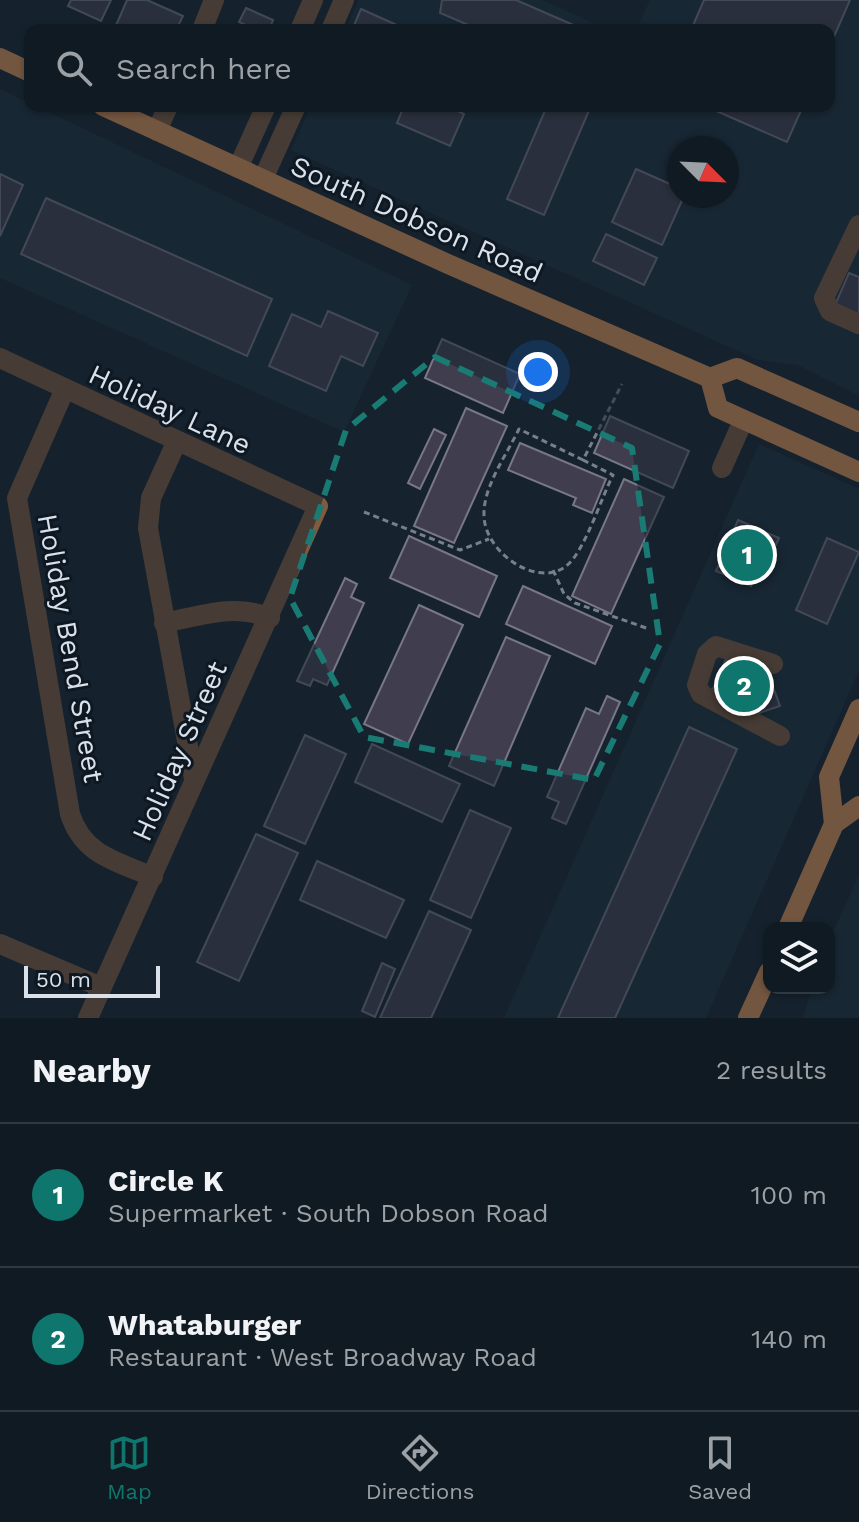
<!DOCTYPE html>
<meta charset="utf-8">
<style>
body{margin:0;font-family:"Work Sans",sans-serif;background:#19232a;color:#f1f3f6}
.controls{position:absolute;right:24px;bottom:24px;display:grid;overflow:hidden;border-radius:16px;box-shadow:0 2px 6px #0004}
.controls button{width:72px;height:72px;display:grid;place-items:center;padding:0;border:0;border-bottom:2px solid #303840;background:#101a22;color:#f1f3f6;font:40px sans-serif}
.compass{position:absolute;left:667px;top:136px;width:72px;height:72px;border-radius:50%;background:#101a22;box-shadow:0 2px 6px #0004;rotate:114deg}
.scale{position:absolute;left:24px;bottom:20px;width:136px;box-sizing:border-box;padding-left:8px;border:4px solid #dae1e9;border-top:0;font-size:22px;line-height:28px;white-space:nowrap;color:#dae1e9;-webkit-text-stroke:6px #0d1823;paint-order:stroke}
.you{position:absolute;left:538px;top:372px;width:28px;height:28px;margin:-20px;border:6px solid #fff;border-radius:50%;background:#1a73e8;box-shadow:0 0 0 12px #1a73e833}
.badge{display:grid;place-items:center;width:52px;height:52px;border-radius:50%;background:#0f766e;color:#fff;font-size:26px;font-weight:700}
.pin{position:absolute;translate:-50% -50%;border:4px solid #fff;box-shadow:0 2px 8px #0006}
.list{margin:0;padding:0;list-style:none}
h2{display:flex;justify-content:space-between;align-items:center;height:104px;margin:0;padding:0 32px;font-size:34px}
h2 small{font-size:26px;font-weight:400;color:#9ca1a5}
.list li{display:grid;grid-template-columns:52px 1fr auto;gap:24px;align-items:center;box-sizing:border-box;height:144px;padding:0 32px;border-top:2px solid #303840}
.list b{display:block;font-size:30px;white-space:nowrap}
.list p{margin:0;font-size:26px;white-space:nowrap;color:#9ca1a5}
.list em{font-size:26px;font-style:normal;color:#9ca1a5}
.icon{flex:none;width:44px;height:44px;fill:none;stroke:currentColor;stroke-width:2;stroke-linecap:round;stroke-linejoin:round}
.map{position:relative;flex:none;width:859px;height:1018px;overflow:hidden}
.search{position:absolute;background:#101a22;box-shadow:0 2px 6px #0004;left:24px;right:24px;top:24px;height:88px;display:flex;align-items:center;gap:20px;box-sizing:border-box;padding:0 28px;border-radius:16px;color:#9ca1a5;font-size:30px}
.sheet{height:392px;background:#101a22}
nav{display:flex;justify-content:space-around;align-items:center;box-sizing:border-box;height:112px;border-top:2px solid #303840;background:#101a22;font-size:22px;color:#9ca1a5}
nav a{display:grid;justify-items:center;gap:4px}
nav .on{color:#0f766e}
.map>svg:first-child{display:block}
.built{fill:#1c2d3c;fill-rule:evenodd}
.building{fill:#403e4e;stroke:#787788;stroke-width:2}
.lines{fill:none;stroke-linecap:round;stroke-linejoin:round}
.path{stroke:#77808a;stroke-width:3;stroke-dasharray:6 4;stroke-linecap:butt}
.minor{stroke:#825b3f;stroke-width:20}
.major{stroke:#e49458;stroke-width:20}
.marked{fill:none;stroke:#197b74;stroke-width:6;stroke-dasharray:16 10;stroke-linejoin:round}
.labels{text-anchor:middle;stroke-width:6;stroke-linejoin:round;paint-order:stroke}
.street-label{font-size:28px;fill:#dae1e9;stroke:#0d1823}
</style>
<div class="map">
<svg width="859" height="1018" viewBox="0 0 859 1018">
<rect width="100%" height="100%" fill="#16222d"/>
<g class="built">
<path d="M359,0H542L608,30H345Z"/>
<path d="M650,0H859V396L798,365L758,360L291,150L311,106H829V30H636ZM679,148H727V196H679Z"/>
<path d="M0,89L412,285L344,432L0,278Z"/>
<path d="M759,444L859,489V670L706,1018H504Z"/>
<path d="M859,875V1018H803L812,988H829V941Z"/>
</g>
<g class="building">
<path d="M71,0H111L101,21L68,6Z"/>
<path d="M127,0H147L183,16L176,30H114Z"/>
<path d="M442,0H516L585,30H480L440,13Z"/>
<path d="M704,0H850L829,48V30H691Z"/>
<path d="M246,8L273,20L269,30H257L239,22Z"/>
<path d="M361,9L408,30H352Z"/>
<path d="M404,106H447L464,114L450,146L397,123Z"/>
<path d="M547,106H591L544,215L507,199Z"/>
<path d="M705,106H803L787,142Z"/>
<path d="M636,169L679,188V196H684L662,245L612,222Z"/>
<path d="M0,174L23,185L0,236Z"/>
<path d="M46,198L272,299L247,356L21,254Z"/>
<path d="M606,234L657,258L644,285L593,261Z"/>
<path d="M849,273L859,277V320L835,305Z"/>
<path d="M328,311L378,333L363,366L341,356L326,391L269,366L292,314L321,327Z"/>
<path d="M442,339L520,374L503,413L425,378Z"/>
<path d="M466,408L507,426L454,543L414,526Z"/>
<path d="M610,416L689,451L673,488L594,453Z"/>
<path d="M434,429L446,435L420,489L408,483Z"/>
<path d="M520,443L606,479L592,513L573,505L576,498L508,470Z"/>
<path d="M624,479L664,497L611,614L572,596Z"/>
<path d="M738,520L779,538L762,575L757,572L751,586L716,571Z"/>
<path d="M409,536L497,576L479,617L390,578Z"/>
<path d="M827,538L859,552L827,624L796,610Z"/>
<path d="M345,578L357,584L351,597L364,603L327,685L313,679L310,686L297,681Z"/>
<path d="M523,586L612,626L595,664L506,624Z"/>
<path d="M419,605L463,625L408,744L364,724Z"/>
<path d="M506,637L550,656L494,786L449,766Z"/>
<path d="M726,659L770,679L780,706L753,715L711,693Z"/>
<path d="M607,696L620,702L566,824L552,818L559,802L547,797L586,708L599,714Z"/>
<path d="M689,727L737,749L615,1018H558Z"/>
<path d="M305,735L346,754L305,844L264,826Z"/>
<path d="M372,744L460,784L442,822L355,782Z"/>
<path d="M470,810L511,828L471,918L430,900Z"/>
<path d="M256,834L298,853L239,981L197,962Z"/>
<path d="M317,861L404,900L386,938L300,900Z"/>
<path d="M429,911L471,930L431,1018H380Z"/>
<path d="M382,963L395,969L375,1017L362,1011Z"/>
</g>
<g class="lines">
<g class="path">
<path d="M583,460L519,429C507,454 483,487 484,515C484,555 546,595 573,559C589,538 601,499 613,475L583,460L622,384"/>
<path d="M364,512L460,550L489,539"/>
<path d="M553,570L564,594L575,603L649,629"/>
</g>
<g class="minor">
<path d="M202,30L214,0"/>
<path d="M300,30L313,0"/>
<path d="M331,30L344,0"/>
<path d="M157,131L168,106"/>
<path d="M238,168L266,106"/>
<path d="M263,179L296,106"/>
<path d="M859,225L824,298L830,311L859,324"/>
<path d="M0,358L318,506L88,1018"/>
<path d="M64,391L17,498L70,814C83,855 116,861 153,877"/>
<path d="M176,443L151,498L148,528L194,779"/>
<path d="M722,468L743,421"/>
<path d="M164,623C200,616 236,603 270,618"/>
<path d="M773,664L716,646L707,654L697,685L701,694L780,736"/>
<path d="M0,944L101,987"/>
</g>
<g class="major">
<path d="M0,58L30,72"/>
<path d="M103,106L448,264L710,378L737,368L859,422"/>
<path d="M710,378L718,408L859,472"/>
<path d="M834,824L829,777L859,709"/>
<path d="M788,928L834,824L859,806"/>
<path d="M748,1018L769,972"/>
</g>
</g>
<path d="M0 0H859V1018H0ZM435,357L632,448L660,644L594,780L364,737L290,598L346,430Z" fill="#16222d" fill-opacity=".55" fill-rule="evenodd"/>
<path class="marked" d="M435,357L632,448L660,644L594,780L364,737L290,598L346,430Z"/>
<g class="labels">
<g class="street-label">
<text transform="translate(417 219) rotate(24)" y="10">South Dobson Road</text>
<text transform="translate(170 409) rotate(25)" y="10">Holiday Lane</text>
<text transform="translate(71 648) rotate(80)" y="10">Holiday Bend Street</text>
<text transform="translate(179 751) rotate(-66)" y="10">Holiday Street</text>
</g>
</g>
</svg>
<div class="controls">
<button><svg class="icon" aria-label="layers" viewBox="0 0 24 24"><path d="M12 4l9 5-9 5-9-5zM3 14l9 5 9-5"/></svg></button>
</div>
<svg class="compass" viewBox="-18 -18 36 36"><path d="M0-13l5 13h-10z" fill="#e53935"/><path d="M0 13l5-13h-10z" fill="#9ca1a5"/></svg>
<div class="scale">50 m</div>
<div class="you"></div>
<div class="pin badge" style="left:747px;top:555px">1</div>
<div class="pin badge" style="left:744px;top:686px">2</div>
<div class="search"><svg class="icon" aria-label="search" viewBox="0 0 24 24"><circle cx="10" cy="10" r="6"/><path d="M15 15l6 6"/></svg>Search here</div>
</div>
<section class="sheet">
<h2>Nearby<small>2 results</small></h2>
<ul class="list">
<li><span class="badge">1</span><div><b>Circle K</b><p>Supermarket · South Dobson Road</p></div><em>100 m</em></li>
<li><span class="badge">2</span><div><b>Whataburger</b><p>Restaurant · West Broadway Road</p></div><em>140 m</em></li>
</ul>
</section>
<nav>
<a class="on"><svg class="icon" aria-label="map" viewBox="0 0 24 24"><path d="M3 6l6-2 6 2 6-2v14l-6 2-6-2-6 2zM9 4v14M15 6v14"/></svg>Map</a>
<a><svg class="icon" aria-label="directions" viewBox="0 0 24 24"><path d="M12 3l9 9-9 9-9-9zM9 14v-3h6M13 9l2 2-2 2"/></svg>Directions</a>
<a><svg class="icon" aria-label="saved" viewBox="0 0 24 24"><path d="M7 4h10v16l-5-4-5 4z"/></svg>Saved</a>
</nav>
